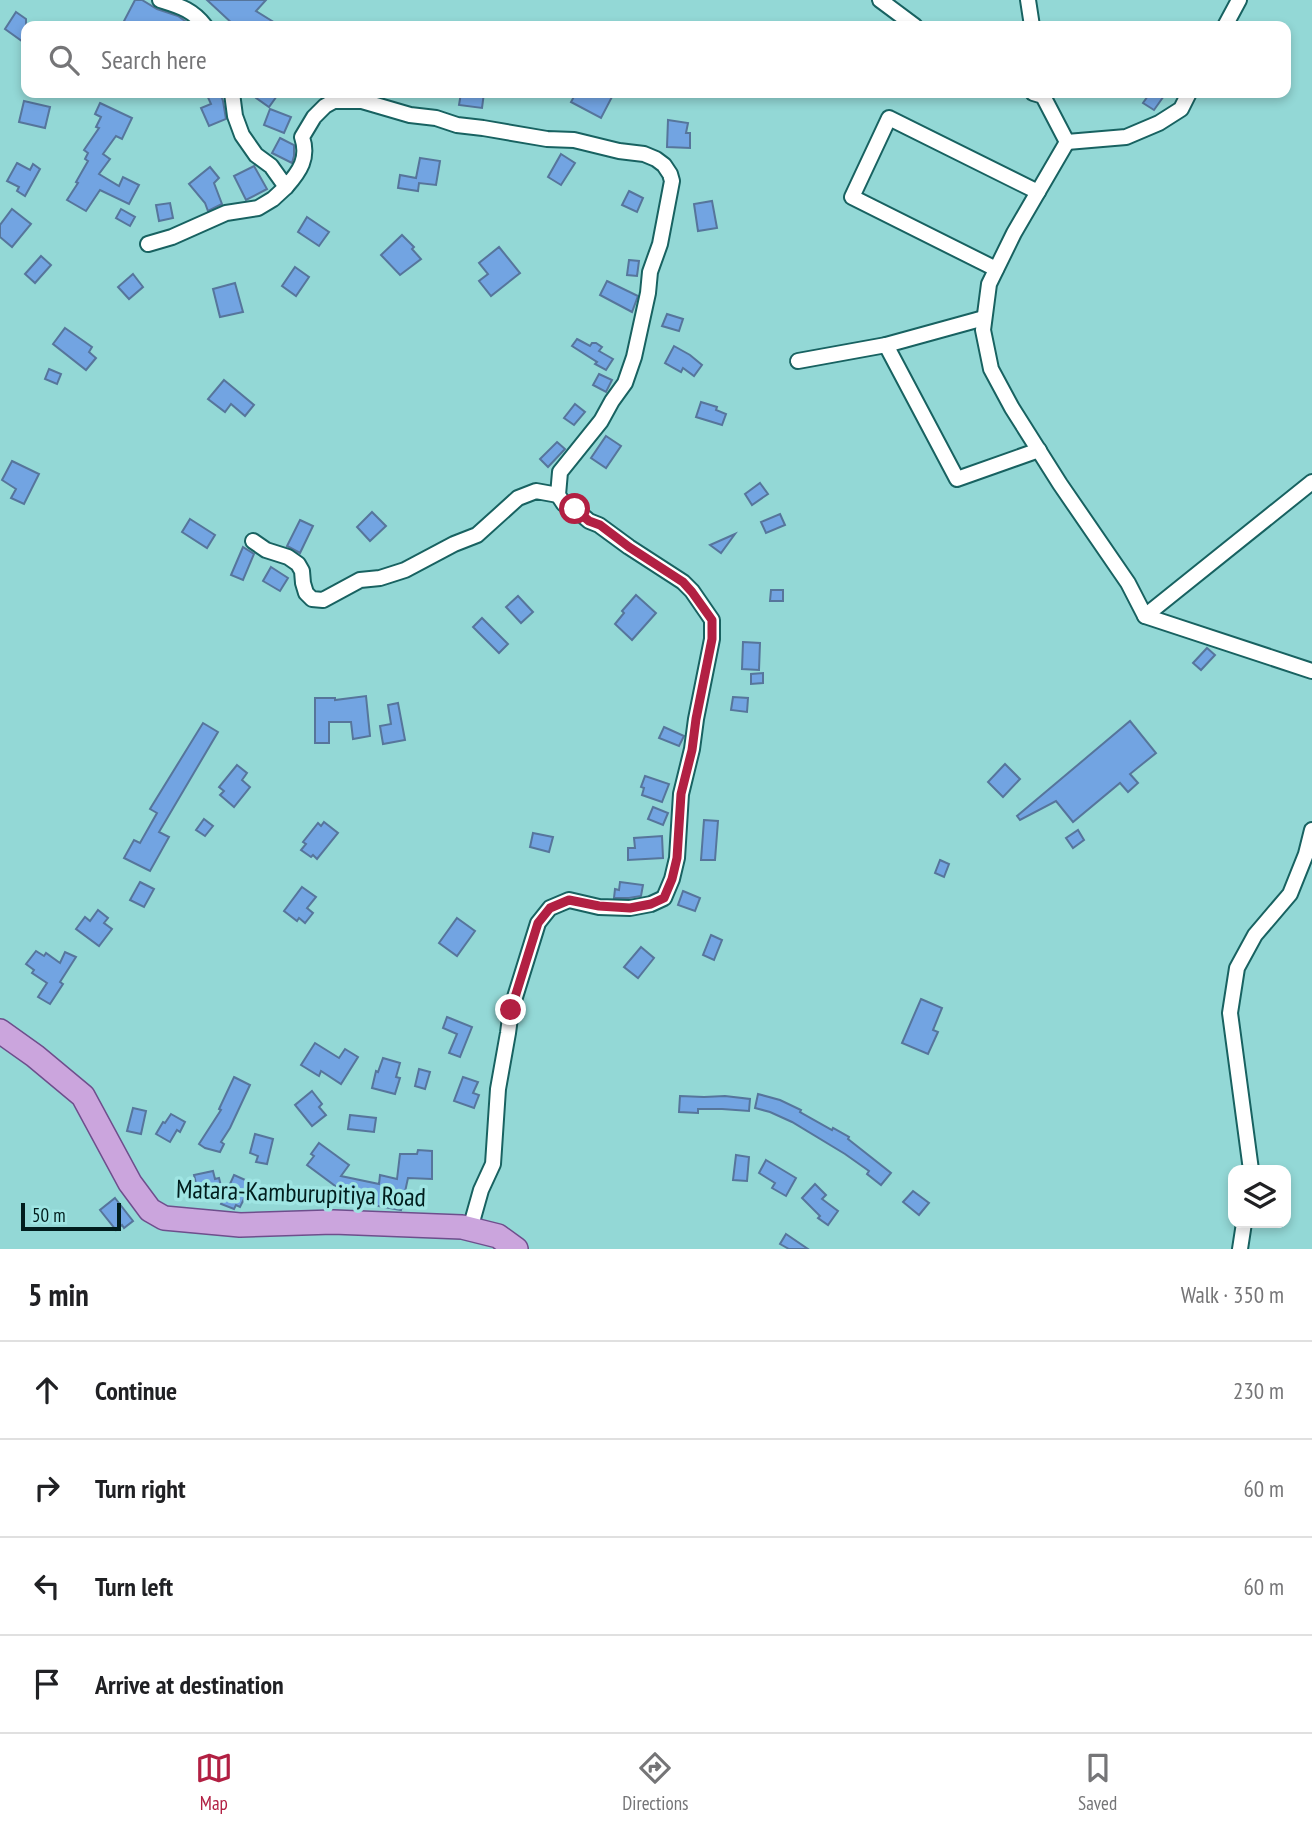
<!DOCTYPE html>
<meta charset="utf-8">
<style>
body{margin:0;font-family:"PT Sans Narrow",sans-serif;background:#f6f6f6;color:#202124}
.controls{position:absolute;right:21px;bottom:21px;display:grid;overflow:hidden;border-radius:14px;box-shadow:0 4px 10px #0003}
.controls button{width:63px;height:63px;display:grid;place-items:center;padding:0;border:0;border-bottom:2px solid #e0e0e0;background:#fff;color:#202124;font:35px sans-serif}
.scale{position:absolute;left:21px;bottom:18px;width:100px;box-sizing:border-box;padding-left:7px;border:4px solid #011d1d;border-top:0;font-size:19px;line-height:24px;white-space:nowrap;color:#011d1d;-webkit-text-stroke:5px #9fe5e3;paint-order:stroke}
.stop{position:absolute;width:21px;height:21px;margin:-16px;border:5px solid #b22043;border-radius:50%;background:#fff}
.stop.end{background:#b22043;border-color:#fff;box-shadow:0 2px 7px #0008}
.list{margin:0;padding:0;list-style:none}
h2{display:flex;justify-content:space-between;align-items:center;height:91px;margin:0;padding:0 28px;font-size:30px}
h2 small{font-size:23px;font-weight:400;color:#757577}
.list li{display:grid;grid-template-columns:46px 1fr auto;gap:21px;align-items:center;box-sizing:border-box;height:98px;padding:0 28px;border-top:2px solid #e0e0e0}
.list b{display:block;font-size:26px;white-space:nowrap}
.list em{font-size:23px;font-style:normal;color:#757577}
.icon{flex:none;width:38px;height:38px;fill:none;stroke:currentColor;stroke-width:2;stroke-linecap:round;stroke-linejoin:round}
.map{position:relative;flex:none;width:1312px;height:1249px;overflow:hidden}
.search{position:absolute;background:#fff;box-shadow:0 4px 10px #0003;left:21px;right:21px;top:21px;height:77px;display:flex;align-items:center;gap:18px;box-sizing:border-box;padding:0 24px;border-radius:14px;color:#757577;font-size:26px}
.sheet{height:483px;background:#fff}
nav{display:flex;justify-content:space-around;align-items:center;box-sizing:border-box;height:98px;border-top:2px solid #e0e0e0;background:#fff;font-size:19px;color:#757577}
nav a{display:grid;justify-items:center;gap:4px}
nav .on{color:#b22043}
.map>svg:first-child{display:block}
.building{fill:#72a4e2;stroke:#56759b;stroke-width:2}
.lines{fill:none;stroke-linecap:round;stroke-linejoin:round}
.minor-casing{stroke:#186261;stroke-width:18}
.primary-casing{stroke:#6e4e8c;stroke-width:26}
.minor{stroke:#fff;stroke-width:14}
.primary{stroke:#cba5dd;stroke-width:23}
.route{stroke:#b22043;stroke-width:9}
.labels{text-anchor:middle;stroke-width:7;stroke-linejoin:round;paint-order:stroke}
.street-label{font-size:26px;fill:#011d1d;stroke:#9fe5e3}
</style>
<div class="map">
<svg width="1312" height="1249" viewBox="0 0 1312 1249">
<rect width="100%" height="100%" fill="#93d8d6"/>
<g class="building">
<path d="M135,0H142L157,9L178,16L192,26H133L124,21Z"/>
<path d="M207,0H266L256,11L280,26H235Z"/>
<path d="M16,12L26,19V44L5,29Z"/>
<path d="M206,93H220L223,101L226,119L209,126L201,108L211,104Z"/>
<path d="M249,93H279L269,107Z"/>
<path d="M461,93H484L482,108L459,105Z"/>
<path d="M576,93H614L601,118L571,102Z"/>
<path d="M1150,93H1166L1154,110L1143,103Z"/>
<path d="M24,101L50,107L45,128L19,122Z"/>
<path d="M100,103L132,118L122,139L116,136L103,154L110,159L99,174L119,186L123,177L139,185L129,204L100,190L86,211L67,200L78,183L76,182L88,161L85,159L88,153L84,150L99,128L96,127L101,117L95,114Z"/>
<path d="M270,109L291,117L284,133L264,125Z"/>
<path d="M668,120L688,123L686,133H690V148L667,147Z"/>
<path d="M280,138L294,145V156L292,163L272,153Z"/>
<path d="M561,154L575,163L561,185L548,177Z"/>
<path d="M420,158L440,161L436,185L419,183L418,191L398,188L400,175L416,178Z"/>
<path d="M17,163L30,170L33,164L40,169L25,196L17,191L19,187L7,181Z"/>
<path d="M254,166L267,189L246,200L234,176Z"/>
<path d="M210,167L219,178L214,183L222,204L208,211L205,203L189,184Z"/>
<path d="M629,191L643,198L637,212L622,205Z"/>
<path d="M712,201L717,228L698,231L694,204Z"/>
<path d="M170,203L173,218L159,221L156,205Z"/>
<path d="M12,209L31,224L12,247L0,237V225Z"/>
<path d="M121,209L135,217L130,226L116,218Z"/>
<path d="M307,217L329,232L319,246L298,232Z"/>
<path d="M402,235L414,247L412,249L421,259L400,275L381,255Z"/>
<path d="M499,247L520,273L491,296L479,281L488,274L479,263Z"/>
<path d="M41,256L51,265L35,283L25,274Z"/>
<path d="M629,260L639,261L637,276L627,275Z"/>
<path d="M295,267L309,277L296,296L282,286Z"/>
<path d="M133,274L143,287L129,299L118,287Z"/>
<path d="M607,281L638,296L632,312L600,295Z"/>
<path d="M235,283L243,312L220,317L213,289Z"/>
<path d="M667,314L683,319L679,331L662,326Z"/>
<path d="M65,328L92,347L89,352L96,358L86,370L53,344Z"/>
<path d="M577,339L590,346L592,343H596L602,347L599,351L613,359L606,370L595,364L597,362L572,346Z"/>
<path d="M674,346L690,355L702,365L694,376L683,368L681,372L665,363Z"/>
<path d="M49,369L61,374L57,384L45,379Z"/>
<path d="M599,374L612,380L606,392L593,385Z"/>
<path d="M224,380L254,405L245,416L231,404L225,412L208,399Z"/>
<path d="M701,402L717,407L716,410L726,414L722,425L696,417Z"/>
<path d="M575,404L585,412L574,425L564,418Z"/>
<path d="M606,436L621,446L606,468L591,458Z"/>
<path d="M557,442L565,449L548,467L540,459Z"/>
<path d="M12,461L39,474L24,504L11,498L16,489L2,480Z"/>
<path d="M760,483L768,494L752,505L745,494Z"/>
<path d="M372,512L386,526L370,541L357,527Z"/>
<path d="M780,514L785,525L766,533L761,522Z"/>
<path d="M190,519L215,535L207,548L182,532Z"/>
<path d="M300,520L313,526L300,553L287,546Z"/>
<path d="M735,534L721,553L710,545Z"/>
<path d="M243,547L254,554L243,580L231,575Z"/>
<path d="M271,567L288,578L280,591L263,581Z"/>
<path d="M771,590H783V601H770Z"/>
<path d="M636,595L656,613L632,640L615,624L624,613L622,611Z"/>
<path d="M518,596L533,612L521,623L506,607Z"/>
<path d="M482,618L508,644L499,653L473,627Z"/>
<path d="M743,642L760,643L759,670L742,669Z"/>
<path d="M1207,648L1215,655L1201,670L1193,663Z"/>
<path d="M763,673V683L751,684V674Z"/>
<path d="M366,696L370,736L353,739L351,722H329V743H315V698H335V700Z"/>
<path d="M733,697L748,698L747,712L731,710Z"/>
<path d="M398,703L405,740L383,744L380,726L391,724L388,705Z"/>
<path d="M1130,721L1156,753L1130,774L1138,783L1128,792L1120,783L1073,822L1056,801L1020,820L1017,816Z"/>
<path d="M203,723L218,732L159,832L169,837L150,871L124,858L134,840L140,843L157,813L150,809Z"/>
<path d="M664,727L684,736L679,746L659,738Z"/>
<path d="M1005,764L1020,779L1003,797L988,782Z"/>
<path d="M237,765L247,773L242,780L250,787L234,807L220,795L224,791L219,787Z"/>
<path d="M645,776L669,784L662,802L642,795L644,788L641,787Z"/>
<path d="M653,807L668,813L663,825L648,819Z"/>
<path d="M204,819L213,826L205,836L196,830Z"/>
<path d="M704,820L718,821L715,860H701Z"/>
<path d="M324,822L338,833L317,859L313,855L311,857L301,850L306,844L303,842L318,823L321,826Z"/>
<path d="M1078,830L1084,840L1073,848L1066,838Z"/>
<path d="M533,833L553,837L549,852L530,847Z"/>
<path d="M662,836L663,858L628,860V848H635L634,838Z"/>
<path d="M940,860L949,864L944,877L935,873Z"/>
<path d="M140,882L154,889L144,907L130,900Z"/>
<path d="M620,882L643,885L641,896L629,898H614L615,889L619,890Z"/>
<path d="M302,887L316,897L307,908L313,913L305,923L299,918L297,921L284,911Z"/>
<path d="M683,891L700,898L695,911L678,905Z"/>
<path d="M98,910L108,918L104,923L112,929L99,946L76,929L85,917L90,921Z"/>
<path d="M457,918L475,931L457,956L439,943Z"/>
<path d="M711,935L722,940L714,960L703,955Z"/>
<path d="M641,947L654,958L638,978L624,967Z"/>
<path d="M36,951L44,956L46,953L60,963L65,952L76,957L60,982L63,984L50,1004L38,997L47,983L32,973L34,970L26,964Z"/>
<path d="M921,999L942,1008L933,1030L938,1032L928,1054L902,1043Z"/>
<path d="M447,1017L472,1027L460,1057L449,1053L457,1034L443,1028Z"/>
<path d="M315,1043L339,1058L345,1049L358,1057L341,1084L321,1071L319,1076L301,1065Z"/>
<path d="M383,1058L400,1063L396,1077L400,1078L395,1094L372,1088L376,1071L378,1072Z"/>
<path d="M419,1069L430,1072L425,1089L415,1086Z"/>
<path d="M234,1077L250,1085L230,1128L221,1142L224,1144L220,1152L205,1148L199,1144L221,1110L219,1109Z"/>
<path d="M463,1077L478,1082L473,1093L479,1095L474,1108L454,1101Z"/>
<path d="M312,1091L322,1104L319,1107L326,1115L312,1126L295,1105Z"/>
<path d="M758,1094L780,1100L801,1110L800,1112L832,1130L833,1128L849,1137L848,1139L891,1173L881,1185L867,1174L869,1171L845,1154L792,1122L770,1112L755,1108Z"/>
<path d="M680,1096L704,1097L725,1096L750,1099L749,1111L722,1109H698V1113L679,1112Z"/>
<path d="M133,1108L146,1111L141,1134L127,1131Z"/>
<path d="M171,1114L185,1122L180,1132L177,1130L170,1142L156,1134L163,1122L165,1123Z"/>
<path d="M350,1115L376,1118L374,1132L348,1129Z"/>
<path d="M255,1134L273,1139L267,1164L256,1162L258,1156L250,1153Z"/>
<path d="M319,1143L349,1165L341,1176L379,1184L380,1175L397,1179L400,1154H417L418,1150L432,1151V1179L408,1178L401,1210L345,1200L346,1194L307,1165L314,1156L311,1154Z"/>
<path d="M736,1155L749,1157L747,1181L733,1180Z"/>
<path d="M766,1160L796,1178L786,1196L772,1188L775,1183L759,1173Z"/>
<path d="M213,1171L215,1179L219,1178L222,1190L199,1196L194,1175Z"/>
<path d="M234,1175L252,1183L240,1207L236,1205L234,1209L221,1204Z"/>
<path d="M815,1184L826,1195L822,1199L838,1211L828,1225L818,1218L820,1216L802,1198Z"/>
<path d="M913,1191L929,1203L919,1215L903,1202Z"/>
<path d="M115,1198L133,1221L124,1228L122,1225L116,1230L100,1210Z"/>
<path d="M786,1234L808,1249H789L780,1244Z"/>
</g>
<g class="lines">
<defs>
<g id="minor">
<path d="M160,0C179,6 192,9 205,26"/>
<path d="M880,0L915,26"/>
<path d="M1028,0L1032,26"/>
<path d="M1225,26L1239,0"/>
<path d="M232,93L235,116L242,135L256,155L271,166L286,187C300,171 309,158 302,137L314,117L325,106L334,101H362L410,115L436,118L457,125L483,128L547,139L574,140L619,151L644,154L656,159L664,165L670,174L672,181L660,244L650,272L648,293L634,357L625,383L612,401L601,421L560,472L558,495L564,504L575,509L589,521L599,525L629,547L683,582L692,591L712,620V639L696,719L692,749L681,794L677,858L672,879L664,898L651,904L630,908L599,907L569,900L550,908L538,923L511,1010L508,1033L498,1089L493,1164L481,1190L470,1229"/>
<path d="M1033,93L1043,96L1067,142"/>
<path d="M1067,142L1014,233L989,284L983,330L991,369L1012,408L1060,484L1128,583L1145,616L1312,671"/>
<path d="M1067,142L1126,137L1159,123L1181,109L1189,93"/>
<path d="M148,244L172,237L226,213L258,208L273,199L286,187"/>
<path d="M996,269L852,197L889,118L1038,192"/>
<path d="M984,318L886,345L957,479L1039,450"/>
<path d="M798,361L886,345"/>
<path d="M253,541L266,550L288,557L298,564L302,571L303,583L306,593L312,599L323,600L360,580L380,578L405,570L454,544L477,535L518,498L536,491L558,495"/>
<path d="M1145,616L1312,482"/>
<path d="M1251,1170L1230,1013L1237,968L1255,935L1290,894L1306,854L1312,830"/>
<path d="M1240,1249L1244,1223"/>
</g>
<path id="primary" d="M0,1031L35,1056L83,1096L130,1183L150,1210L164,1218L240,1225L333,1222L462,1227L498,1236L516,1249"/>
</defs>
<use href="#minor" class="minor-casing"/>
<use href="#primary" class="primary-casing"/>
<use href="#minor" class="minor"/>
<use href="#primary" class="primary"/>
</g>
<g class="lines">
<path class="route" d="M511,1010L538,923L550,908L569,900L599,906L630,908L651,904L664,898L672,879L677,858L681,794L692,750L696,719L712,639V620L692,592L683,582L629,547L600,525L589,521L575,509"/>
</g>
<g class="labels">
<g class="street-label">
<text transform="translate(301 1193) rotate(2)" y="9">Matara-Kamburupitiya Road</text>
</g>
</g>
</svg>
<div class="controls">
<button><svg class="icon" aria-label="layers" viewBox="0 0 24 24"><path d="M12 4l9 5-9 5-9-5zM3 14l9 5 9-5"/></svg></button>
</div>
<div class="scale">50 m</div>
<div class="stop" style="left:575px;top:509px"></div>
<div class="stop end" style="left:511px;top:1010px"></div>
<div class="search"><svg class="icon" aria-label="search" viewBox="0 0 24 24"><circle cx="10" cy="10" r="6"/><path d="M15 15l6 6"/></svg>Search here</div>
</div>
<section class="sheet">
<h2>5 min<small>Walk · 350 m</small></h2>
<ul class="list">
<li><svg class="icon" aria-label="ahead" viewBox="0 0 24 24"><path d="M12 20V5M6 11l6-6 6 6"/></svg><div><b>Continue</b></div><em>230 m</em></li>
<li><svg class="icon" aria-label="right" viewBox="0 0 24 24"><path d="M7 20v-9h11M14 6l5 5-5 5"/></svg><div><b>Turn right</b></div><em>60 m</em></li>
<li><svg class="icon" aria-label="left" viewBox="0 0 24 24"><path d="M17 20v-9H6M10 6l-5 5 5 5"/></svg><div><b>Turn left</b></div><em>60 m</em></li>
<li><svg class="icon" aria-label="arrive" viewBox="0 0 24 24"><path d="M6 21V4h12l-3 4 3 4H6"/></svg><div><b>Arrive at destination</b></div></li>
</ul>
</section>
<nav>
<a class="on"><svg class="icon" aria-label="map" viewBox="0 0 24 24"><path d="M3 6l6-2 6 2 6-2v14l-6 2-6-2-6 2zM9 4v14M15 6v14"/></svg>Map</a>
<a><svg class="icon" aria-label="directions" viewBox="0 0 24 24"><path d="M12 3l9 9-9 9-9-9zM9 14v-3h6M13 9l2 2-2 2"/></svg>Directions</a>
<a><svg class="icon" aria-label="saved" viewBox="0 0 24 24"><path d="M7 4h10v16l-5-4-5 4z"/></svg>Saved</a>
</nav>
